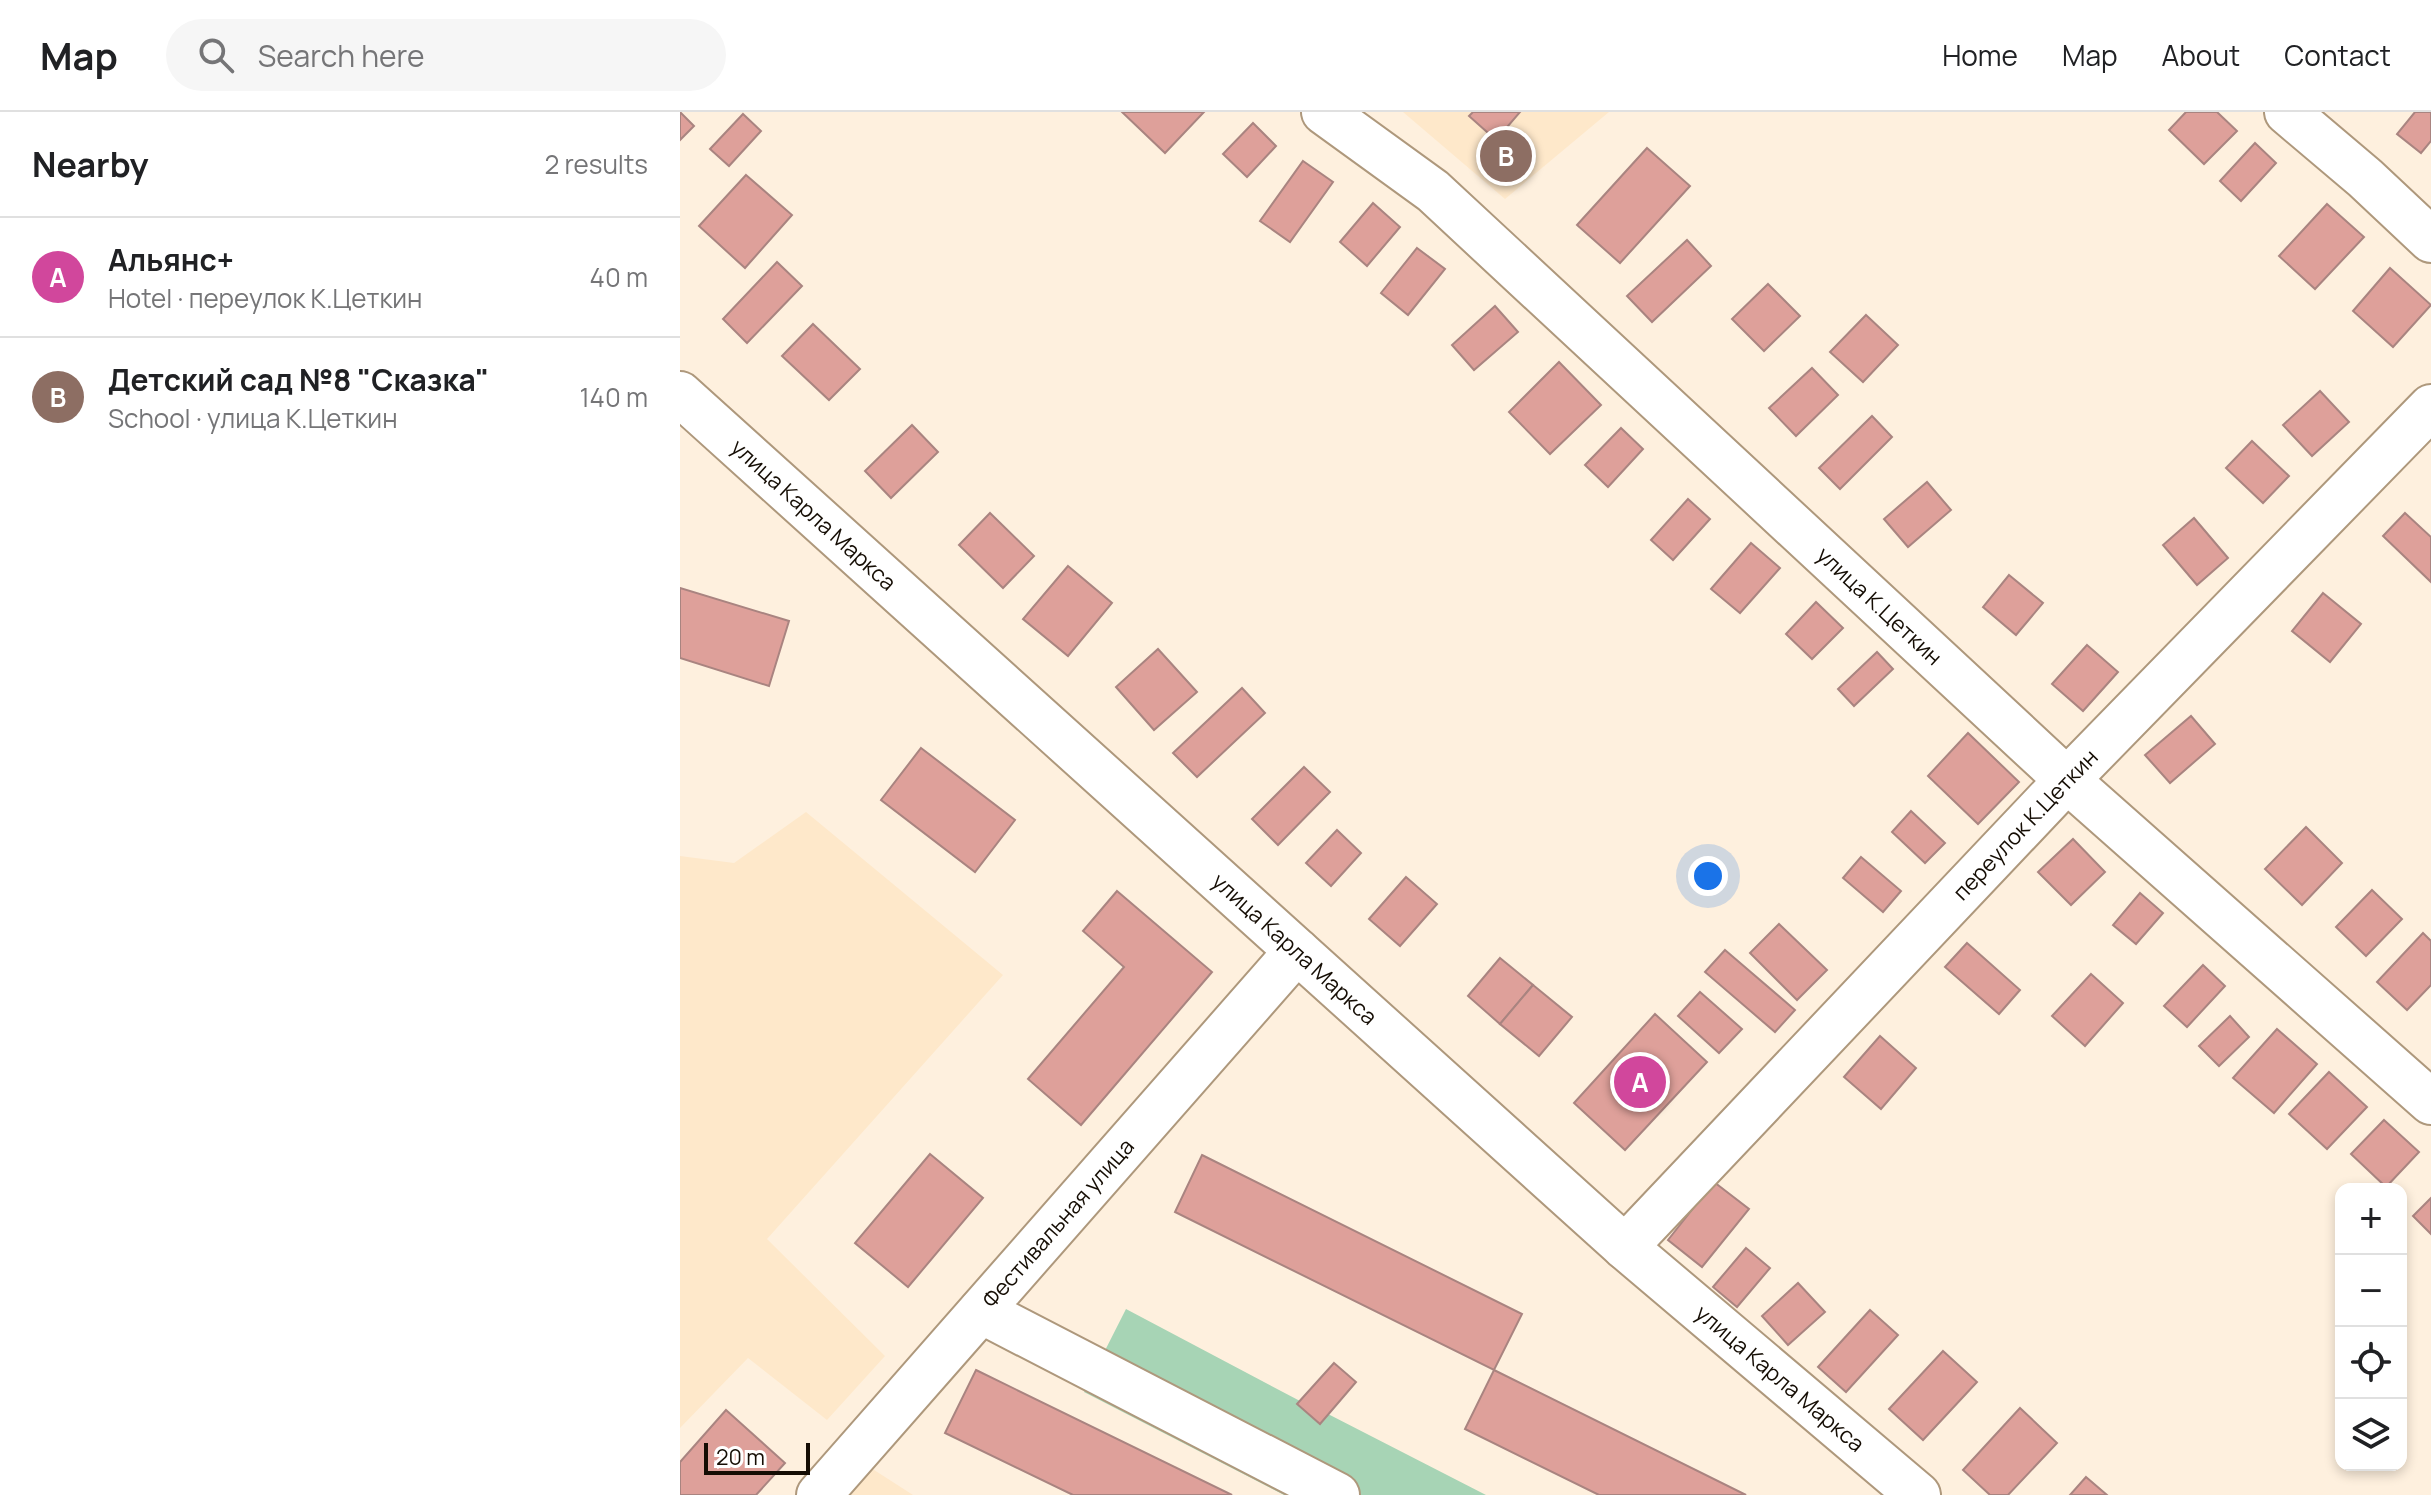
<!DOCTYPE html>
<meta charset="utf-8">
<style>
body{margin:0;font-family:Manrope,sans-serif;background:#f6f6f6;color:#202124}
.controls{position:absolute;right:24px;bottom:24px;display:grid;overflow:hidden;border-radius:16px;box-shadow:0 4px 12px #0003}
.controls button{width:72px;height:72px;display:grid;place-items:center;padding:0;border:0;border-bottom:2px solid #e0e0e0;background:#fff;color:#202124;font:40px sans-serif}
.scale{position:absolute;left:24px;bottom:20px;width:106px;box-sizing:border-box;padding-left:8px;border:4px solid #150d04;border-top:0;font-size:22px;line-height:28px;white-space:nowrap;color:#150d04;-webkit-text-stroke:6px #fff;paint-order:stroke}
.you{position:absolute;left:1028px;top:764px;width:28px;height:28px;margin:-20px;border:6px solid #fff;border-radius:50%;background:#1a73e8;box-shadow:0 0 0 12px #1a73e833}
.badge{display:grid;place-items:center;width:52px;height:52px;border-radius:50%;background:#111827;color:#fff;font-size:26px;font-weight:700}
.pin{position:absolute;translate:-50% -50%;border:4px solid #fff;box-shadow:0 2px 8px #0006}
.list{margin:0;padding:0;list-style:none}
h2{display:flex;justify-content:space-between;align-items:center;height:104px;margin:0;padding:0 32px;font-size:34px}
h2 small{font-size:26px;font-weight:400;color:#757577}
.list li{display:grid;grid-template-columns:52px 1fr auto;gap:24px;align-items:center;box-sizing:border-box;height:120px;padding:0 32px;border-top:2px solid #e0e0e0}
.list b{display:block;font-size:30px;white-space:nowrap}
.list p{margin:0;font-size:26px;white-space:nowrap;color:#757577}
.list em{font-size:26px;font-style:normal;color:#757577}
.icon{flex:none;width:44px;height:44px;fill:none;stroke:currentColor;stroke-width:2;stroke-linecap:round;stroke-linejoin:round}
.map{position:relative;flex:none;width:1751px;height:1383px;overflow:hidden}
header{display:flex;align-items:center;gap:48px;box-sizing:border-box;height:112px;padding:0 40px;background:#fff;border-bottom:2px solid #e0e0e0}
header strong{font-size:38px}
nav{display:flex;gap:44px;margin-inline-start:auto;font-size:28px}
.search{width:560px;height:72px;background:#f6f6f6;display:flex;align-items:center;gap:20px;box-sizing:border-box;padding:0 28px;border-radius:44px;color:#757577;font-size:30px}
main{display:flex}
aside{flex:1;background:#fff}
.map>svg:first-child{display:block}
.built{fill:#fee8ca}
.green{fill:#a7d4b5}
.building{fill:#dea09a;stroke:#a98480;stroke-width:2}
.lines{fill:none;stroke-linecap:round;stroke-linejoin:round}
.minor-casing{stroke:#ae987c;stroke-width:48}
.minor{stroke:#fff;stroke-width:44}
.labels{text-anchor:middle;stroke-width:8;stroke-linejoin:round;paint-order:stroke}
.street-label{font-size:22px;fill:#150d04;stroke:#fff}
</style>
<header>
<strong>Map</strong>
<div class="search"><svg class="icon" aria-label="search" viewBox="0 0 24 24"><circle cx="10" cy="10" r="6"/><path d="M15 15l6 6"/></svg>Search here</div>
<nav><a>Home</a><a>Map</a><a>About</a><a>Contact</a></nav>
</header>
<main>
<aside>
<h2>Nearby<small>2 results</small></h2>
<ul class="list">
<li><span class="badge" style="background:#d1479c">A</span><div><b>Альянс+</b><p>Hotel · переулок К.Цеткин</p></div><em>40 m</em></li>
<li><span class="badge" style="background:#8d6e63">B</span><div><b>Детский сад №8 &quot;Сказка&quot;</b><p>School · улица К.Цеткин</p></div><em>140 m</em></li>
</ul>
</aside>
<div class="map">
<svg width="1751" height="1383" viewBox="0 0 1751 1383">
<rect width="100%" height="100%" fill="#fef0de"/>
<g class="built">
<path d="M723,0H929L825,87Z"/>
<path d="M126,700L323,863L87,1127L205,1244L147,1308L68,1246L0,1316V744L54,751Z"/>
<path d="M191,1356L233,1383H169Z"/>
</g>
<path class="green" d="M446,1197L620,1289L618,1293L639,1312L648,1302L806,1383H604L404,1280Z"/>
<g class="building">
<path d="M0,0L14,14L0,28Z"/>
<path d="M442,0H524L485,41Z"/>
<path d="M793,0H840L816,28L789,4Z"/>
<path d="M1506,0H1537L1557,19L1524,52L1489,18Z"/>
<path d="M1735,0H1751V29L1741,41L1717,22Z"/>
<path d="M63,2L81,19L49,54L30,37Z"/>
<path d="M573,11L596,34L567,65L543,42Z"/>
<path d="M1575,31L1596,51L1561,89L1540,69Z"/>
<path d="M967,36L1010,74L940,151L897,113Z"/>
<path d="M623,49L653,70L610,130L580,109Z"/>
<path d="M66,63L112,103L65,156L19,114Z"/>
<path d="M693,91L720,115L687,154L660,130Z"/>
<path d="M1647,92L1684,125L1635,177L1599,144Z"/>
<path d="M1007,128L1031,154L972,210L947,184Z"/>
<path d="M737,136L765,157L728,203L701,181Z"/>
<path d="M97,150L122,174L67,231L43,207Z"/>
<path d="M1710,156L1751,193L1713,235L1673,199Z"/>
<path d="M1088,172L1120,204L1084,239L1052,207Z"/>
<path d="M815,194L838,220L794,258L772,233Z"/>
<path d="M1186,203L1218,233L1183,270L1150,240Z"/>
<path d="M133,212L180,257L149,288L102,244Z"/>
<path d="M879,250L921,293L870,342L829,300Z"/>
<path d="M1132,256L1158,283L1116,324L1089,296Z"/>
<path d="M1640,279L1669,310L1632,344L1603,313Z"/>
<path d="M1192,304L1212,325L1160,377L1139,356Z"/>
<path d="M232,313L258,340L211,386L185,359Z"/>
<path d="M941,316L963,337L928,375L905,353Z"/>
<path d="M1572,329L1609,364L1583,391L1546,356Z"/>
<path d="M1247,370L1271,398L1228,435L1204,407Z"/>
<path d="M1008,387L1030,407L993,448L971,428Z"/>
<path d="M310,401L354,444L323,476L279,433Z"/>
<path d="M1725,401L1751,425V470L1703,424Z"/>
<path d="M1514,406L1548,446L1517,473L1483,433Z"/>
<path d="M1071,431L1100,456L1060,501L1031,477Z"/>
<path d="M388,454L432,491L388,544L343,507Z"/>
<path d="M1329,463L1363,491L1336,523L1303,495Z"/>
<path d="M0,476L109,509L89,574L0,546Z"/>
<path d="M1643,481L1681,512L1650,550L1612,519Z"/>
<path d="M1136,490L1163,516L1132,547L1106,522Z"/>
<path d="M1407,533L1438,560L1403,599L1372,572Z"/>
<path d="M478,537L517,580L474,618L436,575Z"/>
<path d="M1197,540L1213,557L1174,594L1158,577Z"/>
<path d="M562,576L585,601L517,665L493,641Z"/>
<path d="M1511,604L1535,632L1490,671L1465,643Z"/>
<path d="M1288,621L1339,670L1298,712L1248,664Z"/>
<path d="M241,636L335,708L295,760L201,688Z"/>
<path d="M624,655L650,680L598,733L572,707Z"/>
<path d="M1231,699L1265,731L1245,751L1212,720Z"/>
<path d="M1626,715L1662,751L1622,793L1585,757Z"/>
<path d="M657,718L681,741L651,774L626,751Z"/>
<path d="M1393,727L1425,760L1391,793L1358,760Z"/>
<path d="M1181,745L1221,779L1203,800L1163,766Z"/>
<path d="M726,765L757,792L720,834L689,807Z"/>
<path d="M1692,778L1722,807L1686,844L1656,815Z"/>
<path d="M437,779L532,860L401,1013L348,967L444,855L403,819Z"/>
<path d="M1460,781L1483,801L1456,832L1433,813Z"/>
<path d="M1099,812L1147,858L1117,888L1070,841Z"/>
<path d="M1743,821L1751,829V873L1727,898L1697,870Z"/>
<path d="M1287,831L1340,878L1319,902L1265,855Z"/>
<path d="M1045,838L1115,898L1095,920L1025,860Z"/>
<path d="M820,846L853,873L820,912L788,884Z"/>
<path d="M1523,853L1545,874L1507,915L1484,894Z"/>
<path d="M1411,862L1443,891L1405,934L1372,904Z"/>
<path d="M853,873L892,905L859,944L820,912Z"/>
<path d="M1020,880L1062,917L1039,941L998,904Z"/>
<path d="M975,902L1027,950L945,1038L894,991Z"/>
<path d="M1550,904L1569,925L1539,954L1519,934Z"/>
<path d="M1597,917L1637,952L1594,1001L1553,966Z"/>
<path d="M1200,924L1236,956L1201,997L1164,965Z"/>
<path d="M1649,960L1687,995L1647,1037L1609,1002Z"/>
<path d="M1704,1008L1739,1040L1706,1075L1671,1042Z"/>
<path d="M250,1042L303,1086L228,1175L175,1131Z"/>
<path d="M522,1043L842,1202L814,1258L495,1100Z"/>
<path d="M1034,1070L1069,1097L1022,1155L988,1128Z"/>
<path d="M1751,1086V1122L1733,1104Z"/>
<path d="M1066,1136L1090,1156L1057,1195L1033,1175Z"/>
<path d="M1118,1171L1145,1200L1108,1233L1082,1204Z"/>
<path d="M1190,1198L1218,1223L1166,1280L1138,1255Z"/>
<path d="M1263,1239L1297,1270L1243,1328L1209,1297Z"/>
<path d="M654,1251L676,1270L640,1312L617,1292Z"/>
<path d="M296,1258L552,1383H393L265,1321Z"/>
<path d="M814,1258L1066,1383H919L785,1317Z"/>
<path d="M1340,1296L1377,1331L1328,1383H1310L1283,1358Z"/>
<path d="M46,1298L105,1351L76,1383H0V1350Z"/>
<path d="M1406,1365L1427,1383H1390Z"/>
</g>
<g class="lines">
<defs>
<g id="minor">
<path id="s1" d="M644,0L753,79L1387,668L1751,990"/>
<path d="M1607,0L1685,66L1751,128"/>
<path id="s2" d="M0,282L945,1135L1238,1383"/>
<path id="s3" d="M945,1135L1387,668L1751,295"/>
<path d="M301,1199L657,1383"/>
<path id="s4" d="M139,1383L617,839"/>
</g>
</defs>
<use href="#minor" class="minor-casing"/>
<use href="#minor" class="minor"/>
</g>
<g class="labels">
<g class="street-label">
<text dy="8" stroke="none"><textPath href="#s2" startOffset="180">улица Карла Маркса</textPath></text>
<text dy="8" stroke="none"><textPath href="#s1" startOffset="744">улица К.Цеткин</textPath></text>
<text dy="8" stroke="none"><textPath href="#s3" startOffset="582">переулок К.Цеткин</textPath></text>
<text dy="8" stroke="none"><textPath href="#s2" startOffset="828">улица Карла Маркса</textPath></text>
<text dy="8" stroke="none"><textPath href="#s4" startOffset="362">Фестивальная улица</textPath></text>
<text dy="8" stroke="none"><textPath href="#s2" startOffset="1476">улица Карла Маркса</textPath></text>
</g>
</g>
</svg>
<div class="controls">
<button>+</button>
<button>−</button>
<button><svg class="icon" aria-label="locate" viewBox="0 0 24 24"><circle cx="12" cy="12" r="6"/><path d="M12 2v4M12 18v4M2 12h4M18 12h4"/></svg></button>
<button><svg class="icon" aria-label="layers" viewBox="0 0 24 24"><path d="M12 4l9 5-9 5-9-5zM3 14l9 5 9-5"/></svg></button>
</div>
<div class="scale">20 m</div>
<div class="you"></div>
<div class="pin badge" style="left:960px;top:970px;background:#d1479c">A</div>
<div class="pin badge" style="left:826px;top:44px;background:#8d6e63">B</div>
</div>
</main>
